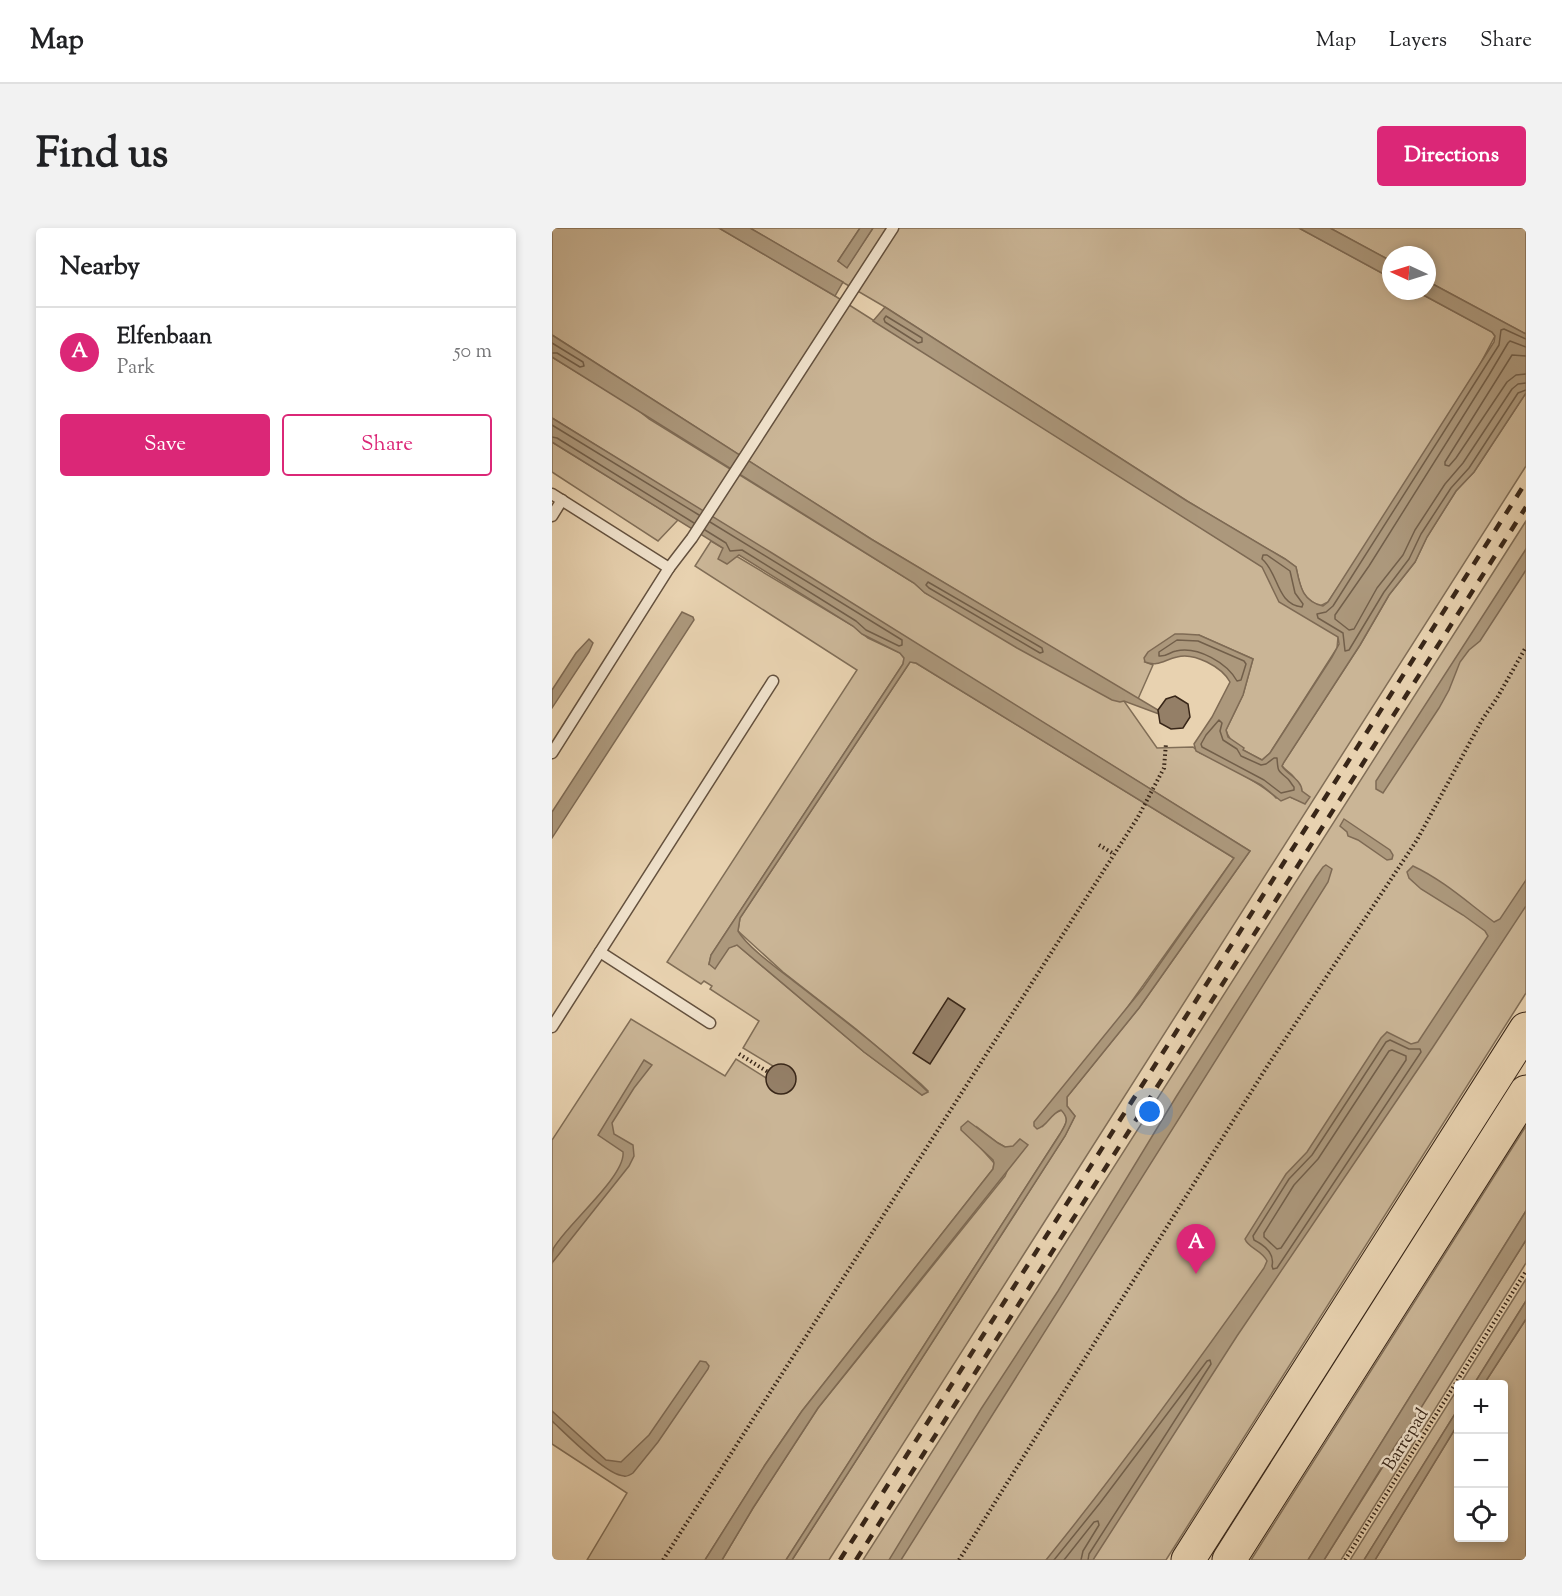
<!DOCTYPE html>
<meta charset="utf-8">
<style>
body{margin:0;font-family:"Sorts Mill Goudy",serif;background:#f2f2f2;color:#202124}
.controls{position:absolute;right:18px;bottom:18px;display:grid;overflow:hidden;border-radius:6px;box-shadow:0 3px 9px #0003}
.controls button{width:54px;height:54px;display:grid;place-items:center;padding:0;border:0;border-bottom:2px solid #e0e0e0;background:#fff;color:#202124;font:30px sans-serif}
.compass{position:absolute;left:830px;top:18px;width:54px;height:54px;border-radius:50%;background:#fff;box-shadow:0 3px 9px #0003;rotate:274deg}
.you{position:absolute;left:598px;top:884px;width:21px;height:21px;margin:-15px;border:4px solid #fff;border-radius:50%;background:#1a73e8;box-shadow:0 0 0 9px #1a73e833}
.badge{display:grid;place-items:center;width:39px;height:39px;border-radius:50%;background:#db2777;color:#fff;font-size:20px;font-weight:700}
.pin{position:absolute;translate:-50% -50px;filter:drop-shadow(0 2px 3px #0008)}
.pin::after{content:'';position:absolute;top:32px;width:21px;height:18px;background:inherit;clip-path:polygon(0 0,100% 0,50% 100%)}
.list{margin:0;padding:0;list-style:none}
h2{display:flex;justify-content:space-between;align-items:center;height:78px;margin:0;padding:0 24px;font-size:26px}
h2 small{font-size:20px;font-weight:400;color:#757577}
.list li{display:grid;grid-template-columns:39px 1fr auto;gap:18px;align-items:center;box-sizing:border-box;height:90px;padding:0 24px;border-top:2px solid #e0e0e0}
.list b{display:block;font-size:22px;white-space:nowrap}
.list p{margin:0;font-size:20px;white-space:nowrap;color:#757577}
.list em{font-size:20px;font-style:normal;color:#757577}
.actions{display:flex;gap:12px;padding:18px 24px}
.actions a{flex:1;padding:14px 0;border:2px solid #db2777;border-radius:6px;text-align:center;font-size:21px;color:#db2777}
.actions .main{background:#db2777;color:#fff}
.icon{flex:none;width:33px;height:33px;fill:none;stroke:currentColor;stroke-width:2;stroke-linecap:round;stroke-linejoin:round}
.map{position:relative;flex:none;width:974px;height:1332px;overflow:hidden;border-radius:6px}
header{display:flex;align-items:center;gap:36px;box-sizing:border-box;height:84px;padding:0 30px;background:#fff;border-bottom:2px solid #e0e0e0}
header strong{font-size:28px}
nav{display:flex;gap:33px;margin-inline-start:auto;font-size:21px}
.intro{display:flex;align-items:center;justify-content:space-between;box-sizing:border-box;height:144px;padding:0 36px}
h1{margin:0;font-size:42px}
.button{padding:15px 27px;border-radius:6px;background:#db2777;color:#fff;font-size:21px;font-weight:700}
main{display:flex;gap:36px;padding:0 36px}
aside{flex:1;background:#fff;border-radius:6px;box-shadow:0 3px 9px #0003}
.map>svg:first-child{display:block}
.green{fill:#cab596;stroke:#816e57;stroke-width:1.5}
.water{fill:#ac987c;stroke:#7e6a54;stroke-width:1.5}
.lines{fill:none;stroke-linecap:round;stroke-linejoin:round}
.shore{stroke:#725f4a;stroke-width:1.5}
.building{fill:#947f67;stroke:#382618;stroke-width:1.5}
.lane-casing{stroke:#64513e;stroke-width:13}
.highway-casing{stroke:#382618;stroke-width:35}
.path{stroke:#382618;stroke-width:4;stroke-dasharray:1.5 3;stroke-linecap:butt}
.lane{stroke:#f0e2cc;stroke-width:10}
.highway{stroke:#e8d2b0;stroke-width:33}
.rail{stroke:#382618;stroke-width:4.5;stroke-dasharray:10 10;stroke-linecap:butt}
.labels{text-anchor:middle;stroke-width:5;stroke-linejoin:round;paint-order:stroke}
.street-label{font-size:18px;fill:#382618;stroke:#f0e2cc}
</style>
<header>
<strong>Map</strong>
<nav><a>Map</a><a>Layers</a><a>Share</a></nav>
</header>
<div class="intro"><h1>Find us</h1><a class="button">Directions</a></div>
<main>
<aside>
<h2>Nearby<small></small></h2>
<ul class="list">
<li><span class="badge">A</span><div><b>Elfenbaan</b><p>Park</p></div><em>50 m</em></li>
</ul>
<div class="actions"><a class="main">Save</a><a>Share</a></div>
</aside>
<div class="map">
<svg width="974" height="1332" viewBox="0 0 974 1332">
<rect width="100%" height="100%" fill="#e8d2b0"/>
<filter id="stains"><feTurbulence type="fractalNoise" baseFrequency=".00333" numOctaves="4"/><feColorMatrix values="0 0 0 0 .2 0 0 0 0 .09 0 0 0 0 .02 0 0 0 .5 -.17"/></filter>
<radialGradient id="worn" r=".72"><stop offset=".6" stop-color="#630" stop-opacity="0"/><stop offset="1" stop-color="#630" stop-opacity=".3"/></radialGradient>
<g class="green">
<path d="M0,0H167L283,68L711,339L714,345L786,409L785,420L718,525L710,532C697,525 678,518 674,502L691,467L701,431L647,407L593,434L601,437L586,471L319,311L0,107Z"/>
<path d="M198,0H308L286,33L295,39L321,0H747L839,50V63H864L940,104L943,108L926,140L805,331L776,374L768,378C749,370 748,358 744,339L733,331L635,273L333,79Z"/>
<path d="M778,0H974V106L875,53V27H839V33Z"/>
<path d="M0,129L82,179L97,191L362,355L373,365L572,473L605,520L641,519L648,525C664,531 714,558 724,570L738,569L753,575C750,564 749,557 741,548C738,544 734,543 730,538L732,534L808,417L837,367L863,334L875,309L904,263L922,244L974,165V238L277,1332H240L513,908L523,888L515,878V869L587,780L698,623L0,190Z"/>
<path d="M0,214L126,292L106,313L0,244Z"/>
<path d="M974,293V765L614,1332H311Z"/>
<path d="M159,313L301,398L316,410L348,425L352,430L351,436L159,727L157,736L170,729L177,719L185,717L312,824L370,867L376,863L369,856L304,801L231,744L186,703L188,690L358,434L364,435L682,630L490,899C496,892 500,885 510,882C518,891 514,896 508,906L234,1332H170L201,1280L266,1180L453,948L468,911L461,919H453L446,915L425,899L426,917L442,935L441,941L250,1183L213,1237L153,1332H35L75,1265L0,1216V912L79,791L173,848L184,831L214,850L221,838L191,820L207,793L158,761L160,758L152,753L149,756L115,734L305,442L143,338Z"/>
<path d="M974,898V983L756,1332H699Z"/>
<path d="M974,1012V1035L789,1332H772Z"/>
<path d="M974,1051V1073L922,1156H908Z"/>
<path d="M974,1091V1332H823L906,1196V1310H951V1156H932Z"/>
<path d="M906,1160V1181L812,1332H798Z"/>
</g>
<g class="water">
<path d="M167,0H198L291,54L283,68Z"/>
<path d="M308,0H321L295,40L286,33Z"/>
<path d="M747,0H778L839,33V50Z"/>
<path d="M875,53L974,106V165L922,244L904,263L875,309L863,334L837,367L808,417L732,534L730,538C736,547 750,552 750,563L758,569L753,576L738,569L729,573L709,557L644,523L642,516L660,489L678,454C670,439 642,424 625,429C612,432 606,439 593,434L592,430L596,424L623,406H631L647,407L701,431L691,467L674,502L676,509L692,520L691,522L710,532L718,525L780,429L787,416L786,409L727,374L710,339L321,93L333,79L635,273L733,331L744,339C748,358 750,373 771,378L776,374L942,114L943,108L940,104L864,63H875Z"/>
<path d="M0,107L319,311L606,482L607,486L572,473L568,474L560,472L465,420L373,365L362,355L0,129Z"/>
<path d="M0,190L220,325L698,623L587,780L515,869V878L523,888L513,908L240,1332H234L508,906C514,896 518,891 509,882C498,886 496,898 485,901L482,898V894L591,760L682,630L364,435L358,434L188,690L186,703C196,720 229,743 244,755C289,790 335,824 376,864L370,867L312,824L185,717L177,720L163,741L157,736L159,727L351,436L352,430L348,425L310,406L301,398L187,327L175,336L166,331L171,320L0,214Z"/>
<path d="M974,321V342L928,413L917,422L908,434L897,462L887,480L831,565L824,561V553Z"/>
<path d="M130,384L141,389L142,392L0,610V584Z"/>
<path d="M37,411L41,415L37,424L0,480V462L24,425Z"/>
<path d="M792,591L838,622L841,627L840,631L835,632L806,612L796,608L795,604L788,598Z"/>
<path d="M774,637L780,641L776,654L349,1332H337L429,1181L506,1063L624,869L764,649L771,639Z"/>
<path d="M861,638C891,652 915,674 942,694L948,691L974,652V678L881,819L685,1108L541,1332H494C571,1237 642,1139 712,1040L715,1033C710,1022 696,1020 693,1011L734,946L755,924L829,810L835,804L859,816L866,814L936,708L933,703L911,687L869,661L857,650L855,644Z"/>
<path d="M92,832L100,837L82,860L60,895L62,906L81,917L82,928L77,938L0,1035C0,1031 0,1025 1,1021C13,998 74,948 71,924L46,907Z"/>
<path d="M416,893L446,915L453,919L461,918L468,911L476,917L266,1180L201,1280L170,1332H153L213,1237L250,1183L441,941L442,935L441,932L409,902V899Z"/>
<path d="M974,983V1012L857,1199L845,1215L772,1332H756Z"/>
<path d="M974,1073V1091L932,1156H922Z"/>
<path d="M148,1133L154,1134L157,1138L156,1141L106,1214L81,1245C78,1247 75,1249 72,1248C54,1247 14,1206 0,1193V1183L54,1232L69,1234L97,1207Z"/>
<path d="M906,1181V1196L823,1332H812Z"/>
</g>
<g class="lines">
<g class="shore">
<path d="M334,88L370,110V114L366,115L333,94L332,91Z"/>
<path d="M974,111L952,101L949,102L947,117L781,378L774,384L765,386L766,390L791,405L793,423L797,422L832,364L857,331L869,306L899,260L917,240L966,165L974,162"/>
<path d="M0,115L31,134L32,138L28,139L5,125H0"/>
<path d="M974,119L958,113L956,115L937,147L817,338L783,387V391L797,402L802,401L825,360L851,327L863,302L893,256L911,235L960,161L966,156L974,155"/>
<path d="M974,128L960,127L893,234V237L897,238L904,230L955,154L964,147L974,146"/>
<path d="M0,197L147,287"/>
<path d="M0,209L5,210L142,295"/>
<path d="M153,302L174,315L178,323L190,322L304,393L314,402L347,418L350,417V412L158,294"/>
<path d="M711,327H715L738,343L743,365L751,376L750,379C724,376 727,345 710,331Z"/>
<path d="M376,354L490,420L491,424L488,425L377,360L374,357Z"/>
<path d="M625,412L646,413L692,433L694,436L689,452L685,453C675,435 646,418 624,423C618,424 614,429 607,428V424Z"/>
<path d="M667,492L670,495L668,503L671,512L685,521L689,528L709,537L714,536L722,530H725C726,545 726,542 736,551C738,553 740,557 742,559V562L729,565L712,552L650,519L649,516L654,507Z"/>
<path d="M838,812L857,821H868L869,824L725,1040L721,1041L720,1038C723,1025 712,1017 702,1012L701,1008L737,951L760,927L834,814Z"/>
<path d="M840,822L854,828V832L729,1020L725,1021L712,1009V1005L742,957L766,931L837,823Z"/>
<path d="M502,1332L548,1275L655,1133L658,1132L659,1136L537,1326L536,1332"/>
<path d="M512,1332L542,1294L546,1293L547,1297L531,1323L529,1332"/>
</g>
</g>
<g class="building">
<path d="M623,468L636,476L638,489L631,500L619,501L608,495L606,482L614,471Z"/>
<path d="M396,770L413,781L378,836L361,825Z"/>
<circle cx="229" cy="851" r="15"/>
</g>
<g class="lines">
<defs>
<g id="lane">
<path d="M0,266L117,340"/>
<path d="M0,288L10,272"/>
<path d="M0,525L117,340L140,310L341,0"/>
<path d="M48,724L158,795"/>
<path d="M0,799L221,453"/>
</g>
<g id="highway">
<path d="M636,1332L974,801"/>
<path d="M677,1332L974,864"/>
</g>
</defs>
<use href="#lane" class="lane-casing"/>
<use href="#highway" class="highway-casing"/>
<g class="path">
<path d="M547,617L562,626"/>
<path d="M187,826L216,844"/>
<path d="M111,1332L586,589L612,540L614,515"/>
<path d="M407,1332L716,837L865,612L930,492L945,470L974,419"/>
<path d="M793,1332L974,1043"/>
</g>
<use href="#lane" class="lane"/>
<use href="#highway" class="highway"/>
<g class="rail">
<path d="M288,1332L974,254"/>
<path d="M304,1332L974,279"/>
</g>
</g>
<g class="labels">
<g class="street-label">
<text transform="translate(853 1211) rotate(-58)" y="6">Barrepad</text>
</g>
</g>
<rect width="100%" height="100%" filter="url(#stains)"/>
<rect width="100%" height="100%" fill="url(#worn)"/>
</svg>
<div class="controls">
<button>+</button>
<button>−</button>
<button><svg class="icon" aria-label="locate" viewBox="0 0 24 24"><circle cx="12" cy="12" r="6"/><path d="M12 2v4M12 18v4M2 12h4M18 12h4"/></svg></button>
</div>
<svg class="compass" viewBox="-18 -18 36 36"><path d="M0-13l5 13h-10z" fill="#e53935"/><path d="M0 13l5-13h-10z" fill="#757577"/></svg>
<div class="you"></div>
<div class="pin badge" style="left:644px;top:1046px">A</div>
</div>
</main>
